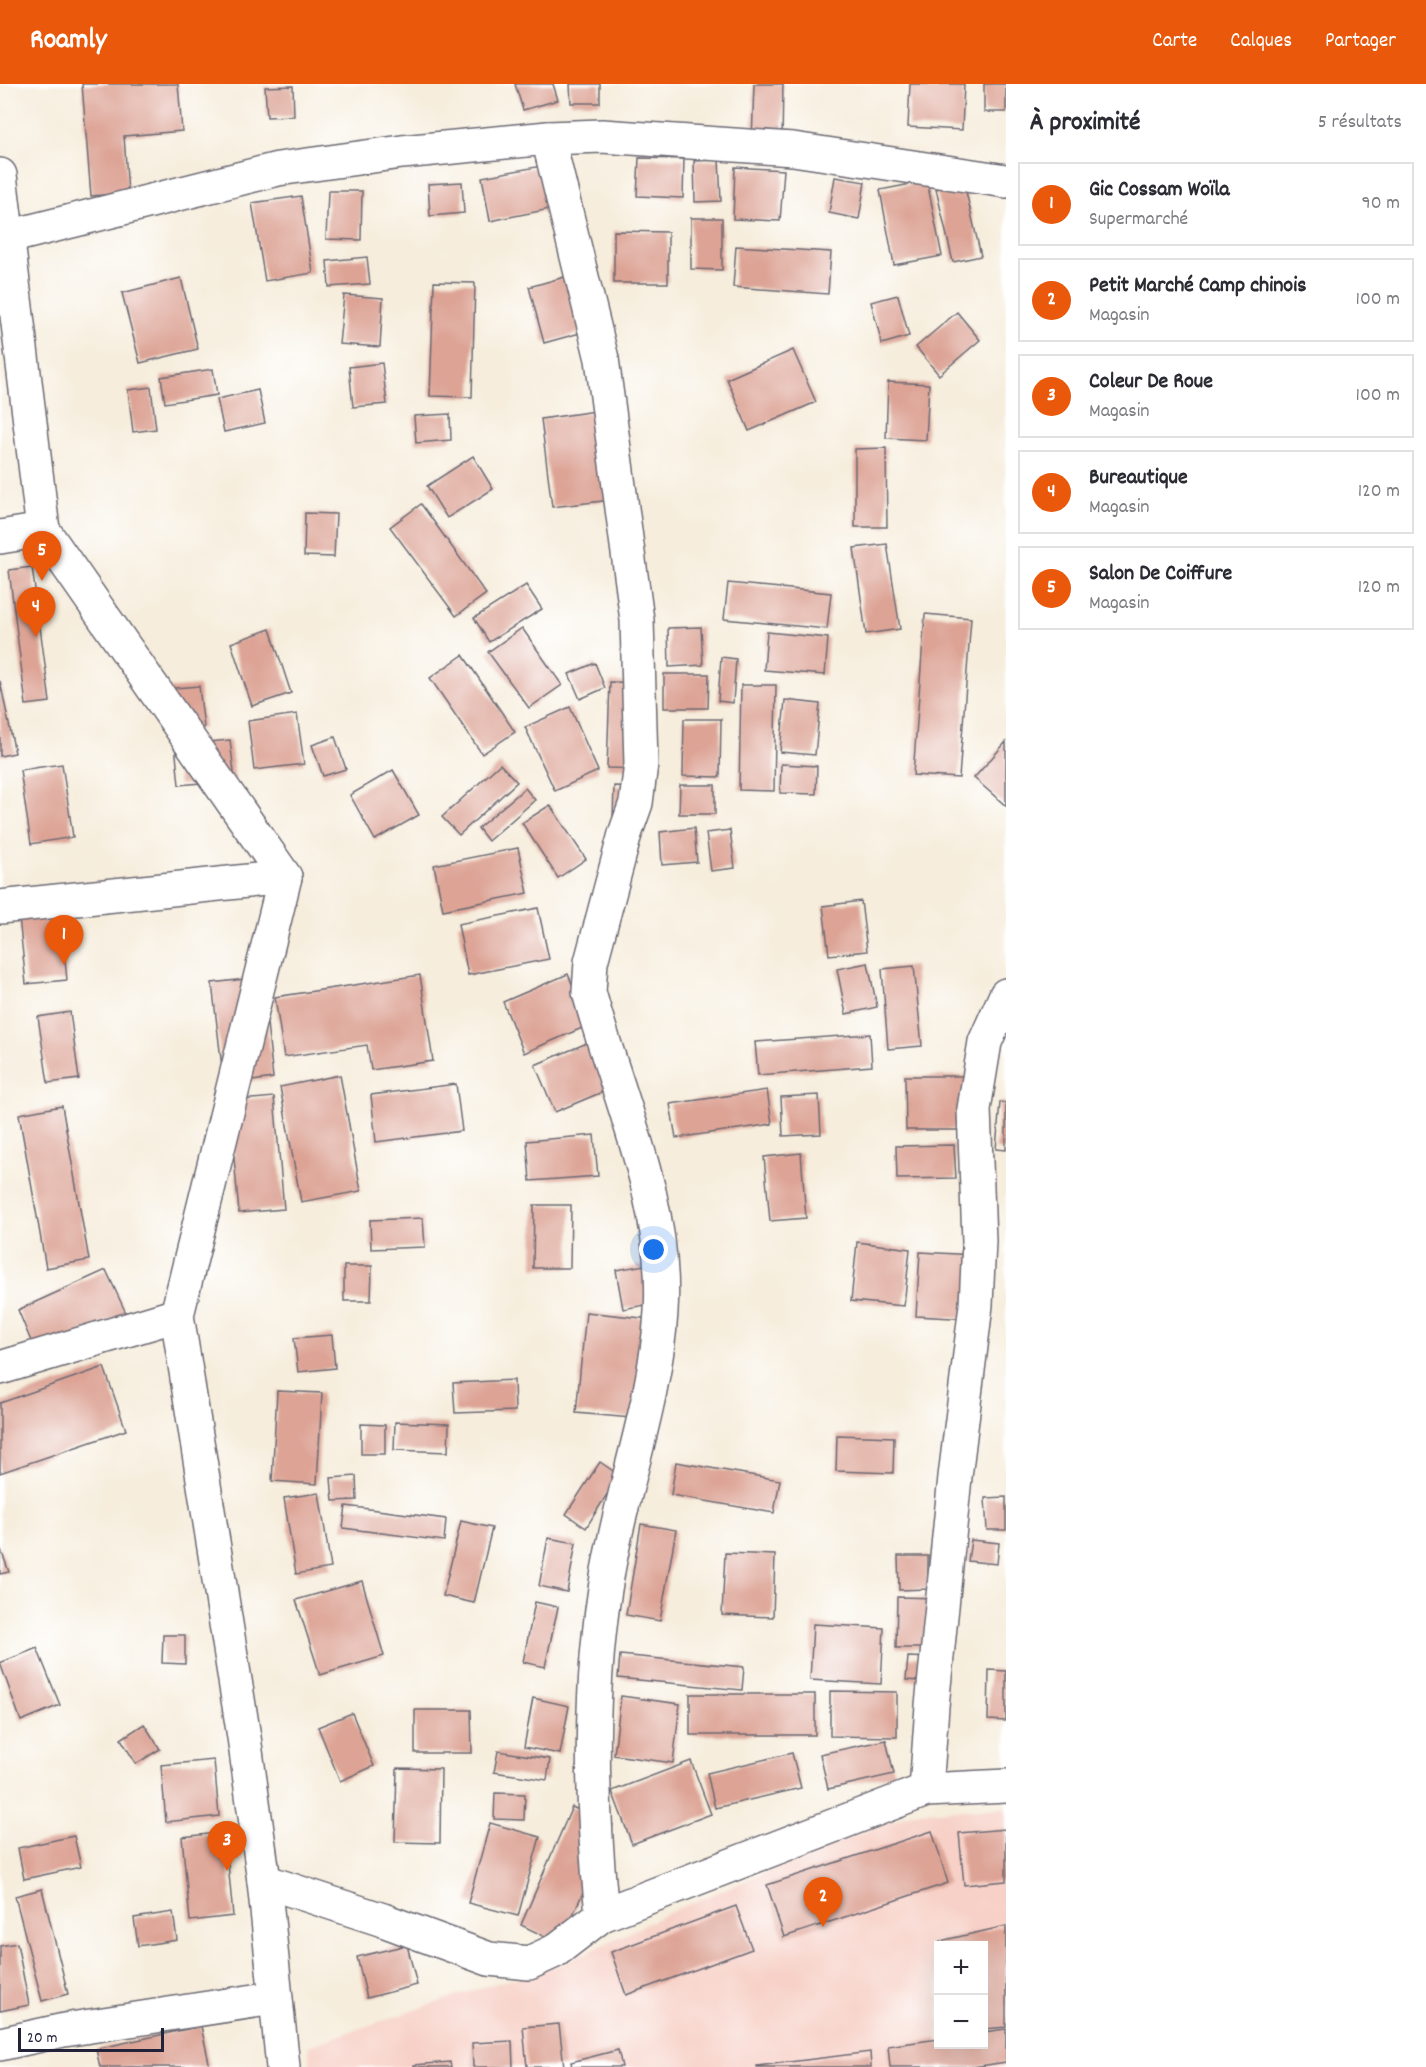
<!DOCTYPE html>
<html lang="fr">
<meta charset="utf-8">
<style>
body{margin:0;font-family:Dekko,sans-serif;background:#f7f7f7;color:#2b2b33}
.controls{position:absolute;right:18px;bottom:18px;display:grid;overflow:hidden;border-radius:0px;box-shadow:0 6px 24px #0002}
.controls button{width:54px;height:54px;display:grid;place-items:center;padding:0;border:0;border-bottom:2px solid #e1e1e2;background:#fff;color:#2b2b33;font:30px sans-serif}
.scale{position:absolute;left:18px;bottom:15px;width:146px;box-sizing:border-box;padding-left:6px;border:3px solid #22223b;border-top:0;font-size:16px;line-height:21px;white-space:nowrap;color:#22223b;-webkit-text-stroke:4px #fff;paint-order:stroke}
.you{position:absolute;left:654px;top:1166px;width:21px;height:21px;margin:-15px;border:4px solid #fff;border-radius:50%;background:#1a73e8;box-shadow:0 0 0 9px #1a73e833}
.badge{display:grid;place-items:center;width:39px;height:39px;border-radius:50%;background:#ea580c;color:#fff;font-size:20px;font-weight:700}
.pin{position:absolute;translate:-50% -50px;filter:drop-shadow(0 2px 3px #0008)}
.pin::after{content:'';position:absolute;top:32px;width:21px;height:18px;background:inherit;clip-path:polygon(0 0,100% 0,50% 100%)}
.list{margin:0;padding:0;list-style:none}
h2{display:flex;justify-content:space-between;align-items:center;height:78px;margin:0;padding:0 24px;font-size:26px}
h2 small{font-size:20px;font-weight:400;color:#7c7c81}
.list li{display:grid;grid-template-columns:39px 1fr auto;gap:18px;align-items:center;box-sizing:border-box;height:84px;margin:0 12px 12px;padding:0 12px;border:2px solid #e1e1e2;border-radius:0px}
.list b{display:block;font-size:22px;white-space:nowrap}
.list p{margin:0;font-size:20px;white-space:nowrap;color:#7c7c81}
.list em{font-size:20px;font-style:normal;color:#7c7c81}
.map{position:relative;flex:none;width:1006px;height:1983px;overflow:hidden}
header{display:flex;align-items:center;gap:36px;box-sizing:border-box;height:84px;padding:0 30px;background:#ea580c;color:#fff}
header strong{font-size:28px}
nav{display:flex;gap:33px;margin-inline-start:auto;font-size:21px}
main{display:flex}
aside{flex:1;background:#fff}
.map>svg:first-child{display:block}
.built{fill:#f7d1c7;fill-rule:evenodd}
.building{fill:#dda496}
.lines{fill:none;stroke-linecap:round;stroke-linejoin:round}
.street-casing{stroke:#6c6973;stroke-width:36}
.secondary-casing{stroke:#6c6973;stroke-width:36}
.street{stroke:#fff;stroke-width:33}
.secondary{stroke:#fff;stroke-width:33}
</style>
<header>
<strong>Roamly</strong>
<nav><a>Carte</a><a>Calques</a><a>Partager</a></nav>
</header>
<main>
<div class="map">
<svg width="1006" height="1983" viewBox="0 0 1006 1983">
<rect width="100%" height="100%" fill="#fff"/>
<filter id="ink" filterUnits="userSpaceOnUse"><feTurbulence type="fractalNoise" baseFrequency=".0167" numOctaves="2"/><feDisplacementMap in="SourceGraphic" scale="12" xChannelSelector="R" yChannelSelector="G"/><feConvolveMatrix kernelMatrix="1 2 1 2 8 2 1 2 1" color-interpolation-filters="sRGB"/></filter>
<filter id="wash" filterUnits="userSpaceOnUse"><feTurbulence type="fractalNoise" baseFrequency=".008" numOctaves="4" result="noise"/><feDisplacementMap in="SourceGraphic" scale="24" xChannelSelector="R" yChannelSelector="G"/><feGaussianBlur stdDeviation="1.35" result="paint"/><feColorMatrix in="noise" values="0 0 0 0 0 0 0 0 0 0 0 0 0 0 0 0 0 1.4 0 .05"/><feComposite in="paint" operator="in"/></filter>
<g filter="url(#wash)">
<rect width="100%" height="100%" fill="#f6eddc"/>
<path class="built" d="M1006,1724V1983H311L308,1962L483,1903L564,1880L679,1824L914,1728ZM938,1862H984V1960H938Z"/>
<g id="blocks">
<g class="building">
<path d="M82,0H178L182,47L124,52L128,109L91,112Z"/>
<path d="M515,0H553L558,16L523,26Z"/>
<path d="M570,0H600V19H571Z"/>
<path d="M754,0H783L782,58H752Z"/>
<path d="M910,0H964L962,46L908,43Z"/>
<rect x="984" y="0" width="22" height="28"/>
<path d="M293,2L294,32L267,33L265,3Z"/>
<path d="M639,74L684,75L683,114L637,112Z"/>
<path d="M719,76L721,117L695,118L694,77Z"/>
<path d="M547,81L555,124L490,137L482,93Z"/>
<path d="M735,83L784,86L780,137L733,135Z"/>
<path d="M835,93L865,98L859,135L829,129Z"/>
<path d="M927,97L942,172L894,181L880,106Z"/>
<path d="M462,98L464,129L430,132L428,100Z"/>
<path d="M964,99L981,172L953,178L936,105Z"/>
<path d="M328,107H362L361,156L326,155Z"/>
<path d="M301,112L313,189L265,197L252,119Z"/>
<path d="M691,134H722V186L691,185Z"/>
<path d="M614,147L668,148V199H614Z"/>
<path d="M736,162L831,168L828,210L733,203Z"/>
<path d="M367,173L370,200L329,203L327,177Z"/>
<path d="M575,190L591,246L544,259L529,203Z"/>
<path d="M181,194L198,265L140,279L122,209Z"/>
<path d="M434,198L475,199L472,313L430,312Z"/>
<path d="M344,211L383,214L380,263L339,260Z"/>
<path d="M898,211L909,252L882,260L871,218Z"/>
<path d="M957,228L980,256L939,291L916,263Z"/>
<path d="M793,266L816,318L749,347L727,295Z"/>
<path d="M382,279L387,320L353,323L349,283Z"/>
<path d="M213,285L217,311L165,319L161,293Z"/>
<path d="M888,298L929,300L926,356L886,354Z"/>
<path d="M151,303L156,345L133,348L128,306Z"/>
<path d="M258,306L265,339L224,348L217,315Z"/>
<path d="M616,324L628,414L552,423L541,335Z"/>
<path d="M450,330L451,356L416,359L414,332Z"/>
<path d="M886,364L887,443H855V365Z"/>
<path d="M473,372L493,405L447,434L427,402Z"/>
<path d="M421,420L486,510L456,532L390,443Z"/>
<path d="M305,429L336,430L334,473L304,472Z"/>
<path d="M887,460L900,545L866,550L854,464Z"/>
<path d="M32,483L50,618L26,621L9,486Z"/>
<path d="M728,499L831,509L827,545L724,535Z"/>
<path d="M526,501L542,525L489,558L474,534Z"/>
<path d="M925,530L971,534L959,694L913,691Z"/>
<path d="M701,543L703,581L669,583L668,544Z"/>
<path d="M522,544L562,601L529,624L488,568Z"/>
<path d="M270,545L291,609L252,622L231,559Z"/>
<path d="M767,548L828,554L825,591L764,586Z"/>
<path d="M463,571L515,648L482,670L430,594Z"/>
<path d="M721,573L736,575L733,619L718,617Z"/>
<path d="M595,579L605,604L580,615L569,590Z"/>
<path d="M664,590H709L708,624H664Z"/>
<path d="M0,597L15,669L0,672Z"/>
<path d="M610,598L646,599L643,685L607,684Z"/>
<path d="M741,601H776L774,707L739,706Z"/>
<path d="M199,602L204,644L167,648L163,605Z"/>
<path d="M785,616L820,620L815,671L780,668Z"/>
<path d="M570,623L598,687L555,707L525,643Z"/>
<path d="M297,630L304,680L254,686L248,637Z"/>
<path d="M684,635H721L720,693L683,692Z"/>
<path d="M335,653L346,685L323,692L312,661Z"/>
<path d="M230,656L235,696L179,701L175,661Z"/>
<path d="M1006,658V722L974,694Z"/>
<path d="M62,680L73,753L31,760L20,686Z"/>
<path d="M500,680L517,698L459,751L442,733Z"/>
<path d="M781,680L817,682L816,710L780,709Z"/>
<path d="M393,686L419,731L375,756L350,711Z"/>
<path d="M680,701H715V730H679Z"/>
<path d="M614,702L643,703L613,735Z"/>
<path d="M525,704L535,716L488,757L478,744Z"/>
<path d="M550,721L586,775L558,794L522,739Z"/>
<path d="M694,744L697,778L662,781L660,748Z"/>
<path d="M730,746L735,784L711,787L706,749Z"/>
<path d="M518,764L528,809L443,826L434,781Z"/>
<path d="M861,817L867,867L829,871L823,822Z"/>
<path d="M538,824L549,875L468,891L458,840Z"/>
<path d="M60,829L67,896L26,900L19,833Z"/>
<path d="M868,879L877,923L846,930L837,885Z"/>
<path d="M914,882L922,962L888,965L882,885Z"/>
<path d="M568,890L589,941L524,969L503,918Z"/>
<path d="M420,891L433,977L371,986L367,961L284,973L275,913Z"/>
<path d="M262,893L273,994L224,1001L212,899Z"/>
<path d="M70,928L79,995L48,999L38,933Z"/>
<path d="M870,950L872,982L758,991L755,958Z"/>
<path d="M587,959L607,1006L555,1028L535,981Z"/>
<path d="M340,991L361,1107L301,1118L280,1003Z"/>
<path d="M905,992H970V1046H906Z"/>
<path d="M456,1000L462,1047L376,1058L371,1011Z"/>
<path d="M767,1006L772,1040L676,1054L670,1020Z"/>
<path d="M819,1011L821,1050L783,1052L781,1013Z"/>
<path d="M274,1013L284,1125L239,1129L229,1017Z"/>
<path d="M1000,1018L1006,1019V1066L996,1065Z"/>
<path d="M62,1022L89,1176L46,1184L19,1030Z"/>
<path d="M594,1051L598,1092L530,1097L527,1057Z"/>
<path d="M954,1061L956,1094L897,1095L896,1062Z"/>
<path d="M801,1069L806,1134L770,1137L764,1073Z"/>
<path d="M534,1121H571L570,1184H533Z"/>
<path d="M423,1134L425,1163L371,1165L370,1136Z"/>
<path d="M857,1158L910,1165L904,1222L851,1217Z"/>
<path d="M920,1168L974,1171L970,1235L916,1232Z"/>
<path d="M650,1180L657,1219L623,1225L616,1186Z"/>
<path d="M344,1182H372L371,1217H344Z"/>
<path d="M106,1186L126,1229L36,1269L18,1226Z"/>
<path d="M586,1228L651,1235L642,1335L576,1329Z"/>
<path d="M332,1251L335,1284L298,1288L294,1254Z"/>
<path d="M104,1283L126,1346L0,1389V1319Z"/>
<path d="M514,1296L515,1327L455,1329L453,1299Z"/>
<path d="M277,1307L322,1309L317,1400L272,1397Z"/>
<path d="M395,1338L449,1340L448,1368L394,1366Z"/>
<path d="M361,1340L385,1341V1370H361Z"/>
<path d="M837,1351L894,1353L893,1389L836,1387Z"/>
<path d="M600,1378L619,1391L586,1444L566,1430Z"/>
<path d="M676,1378L780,1396L774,1429L671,1411Z"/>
<path d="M356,1392L357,1416L333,1417L331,1394Z"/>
<path d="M319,1409L331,1484L296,1490L284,1414Z"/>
<path d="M1006,1413V1446H987L985,1414Z"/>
<path d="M346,1422L446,1435L444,1457L343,1444Z"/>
<path d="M461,1437L492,1444L474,1519L443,1512Z"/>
<path d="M641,1440L676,1446L660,1537L626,1531Z"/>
<path d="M548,1454L576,1459L567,1508L539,1502Z"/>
<path d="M971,1456L999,1459L997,1480L968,1477Z"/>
<path d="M0,1463L9,1488L0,1490Z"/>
<path d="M725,1469L775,1471L773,1533L722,1531Z"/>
<path d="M898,1472H928V1505L899,1506Z"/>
<path d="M362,1497L384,1572L320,1591L296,1516Z"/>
<path d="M897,1513L938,1514L937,1564H896Z"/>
<path d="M535,1518L558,1523L545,1583L523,1578Z"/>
<path d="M813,1540L884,1544L881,1600L810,1596Z"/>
<path d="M163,1551H185V1580L162,1579Z"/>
<path d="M37,1564L60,1621L21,1637L0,1579Z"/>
<path d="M620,1571L744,1583L742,1606L618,1594Z"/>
<path d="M908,1573L933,1574L932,1598L906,1596Z"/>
<path d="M989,1586L1006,1587V1637L988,1636Z"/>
<path d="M830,1607L897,1608V1653L830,1652Z"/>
<rect x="690" y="1610" width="125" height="41"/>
<path d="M621,1612L680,1620L673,1679L614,1671Z"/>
<path d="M533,1614L569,1622L560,1670L524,1663Z"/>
<path d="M415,1626H471L472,1669H415Z"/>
<path d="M352,1629L374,1682L340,1697L318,1643Z"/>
<path d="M144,1640L160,1665L136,1680L121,1655Z"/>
<path d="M886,1656L894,1690L828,1705L820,1670Z"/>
<path d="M498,1667L550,1675L547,1696L494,1688Z"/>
<path d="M792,1669L801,1704L715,1724L707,1689Z"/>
<path d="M214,1676L219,1732L166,1738L161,1681Z"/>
<path d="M691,1677L711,1730L632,1760L612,1707Z"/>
<path d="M397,1684L441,1685L440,1759L395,1758Z"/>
<path d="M495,1709L525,1710L524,1736L494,1735Z"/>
<path d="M572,1723L613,1741L560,1860L521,1841Z"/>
<path d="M490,1739L540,1753L518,1832L468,1819Z"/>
<path d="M1006,1745V1797L964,1801L959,1749Z"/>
<path d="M932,1747L948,1799L784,1853L767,1801Z"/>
<path d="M225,1748L233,1832L190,1837L182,1753Z"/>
<path d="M74,1752L81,1783L24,1795L18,1764Z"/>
<path d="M42,1805L68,1910L42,1917L15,1812Z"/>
<path d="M736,1822L752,1865L626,1911L611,1868Z"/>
<path d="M173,1828L177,1856L138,1862L134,1834Z"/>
<path d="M1006,1842V1943L984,1945V1862H941L940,1857Z"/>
<path d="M17,1859L29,1921L0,1927V1862Z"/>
<path d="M407,1861L417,1901L367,1914L357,1873Z"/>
<path d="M559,1940L564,1983H527L523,1943Z"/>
<path d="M201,1942L210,1983H100L96,1965Z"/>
<path d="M1006,1945V1978L973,1983H890L888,1962L938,1955V1960H984V1948Z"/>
<path d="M512,1957L513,1983H473L472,1959Z"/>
<path d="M618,1966L622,1983H572L571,1978Z"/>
<path d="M870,1968L871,1983H757V1982Z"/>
<path d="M450,1978L451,1983H414V1981Z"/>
</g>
</g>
</g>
<g filter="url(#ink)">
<use href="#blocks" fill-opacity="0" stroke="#6c6973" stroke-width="1.5"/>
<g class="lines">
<defs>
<g id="street">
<path d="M548,54L602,275L637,536L641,680L636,719L625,750L591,878L589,908C617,1012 668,1118 661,1228C656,1313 623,1403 608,1487C588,1600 591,1717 602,1831"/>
<path d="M8,153L278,85L402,68L548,54L602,52L793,65L1006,97"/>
<path d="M0,453L43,446"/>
<path d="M0,823L285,793"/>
<path d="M0,1284L177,1231"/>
<path d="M926,1706L932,1622L955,1393L976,1221L979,1157L974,1025L985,958L1006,911"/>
<path d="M264,1797L383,1836L489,1875L529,1879L555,1867L602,1831L926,1706L1006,1702"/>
<path d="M0,1960L64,1946L274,1914"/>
</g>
<path id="secondary" d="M0,91L43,446L285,793L177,1231L244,1653L264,1797L283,1983"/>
</defs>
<use href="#street" class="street-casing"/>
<use href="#secondary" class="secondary-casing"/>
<use href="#street" class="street"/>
<use href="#secondary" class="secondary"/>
</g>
</g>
</svg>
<div class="controls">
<button>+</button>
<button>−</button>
</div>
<div class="scale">20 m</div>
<div class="you"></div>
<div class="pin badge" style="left:64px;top:881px">1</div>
<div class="pin badge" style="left:823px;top:1843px">2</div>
<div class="pin badge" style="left:227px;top:1787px">3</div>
<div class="pin badge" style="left:36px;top:553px">4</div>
<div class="pin badge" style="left:42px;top:497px">5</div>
</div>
<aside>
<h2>À proximité<small>5 résultats</small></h2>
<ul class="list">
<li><span class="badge">1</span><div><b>Gic Cossam Woïla</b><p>Supermarché</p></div><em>90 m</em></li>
<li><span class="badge">2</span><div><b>Petit Marché Camp chinois</b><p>Magasin</p></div><em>100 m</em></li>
<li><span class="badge">3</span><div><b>Coleur De Roue</b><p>Magasin</p></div><em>100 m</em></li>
<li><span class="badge">4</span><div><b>Bureautique</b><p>Magasin</p></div><em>120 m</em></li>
<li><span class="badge">5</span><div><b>Salon De Coiffure</b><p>Magasin</p></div><em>120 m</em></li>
</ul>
</aside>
</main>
